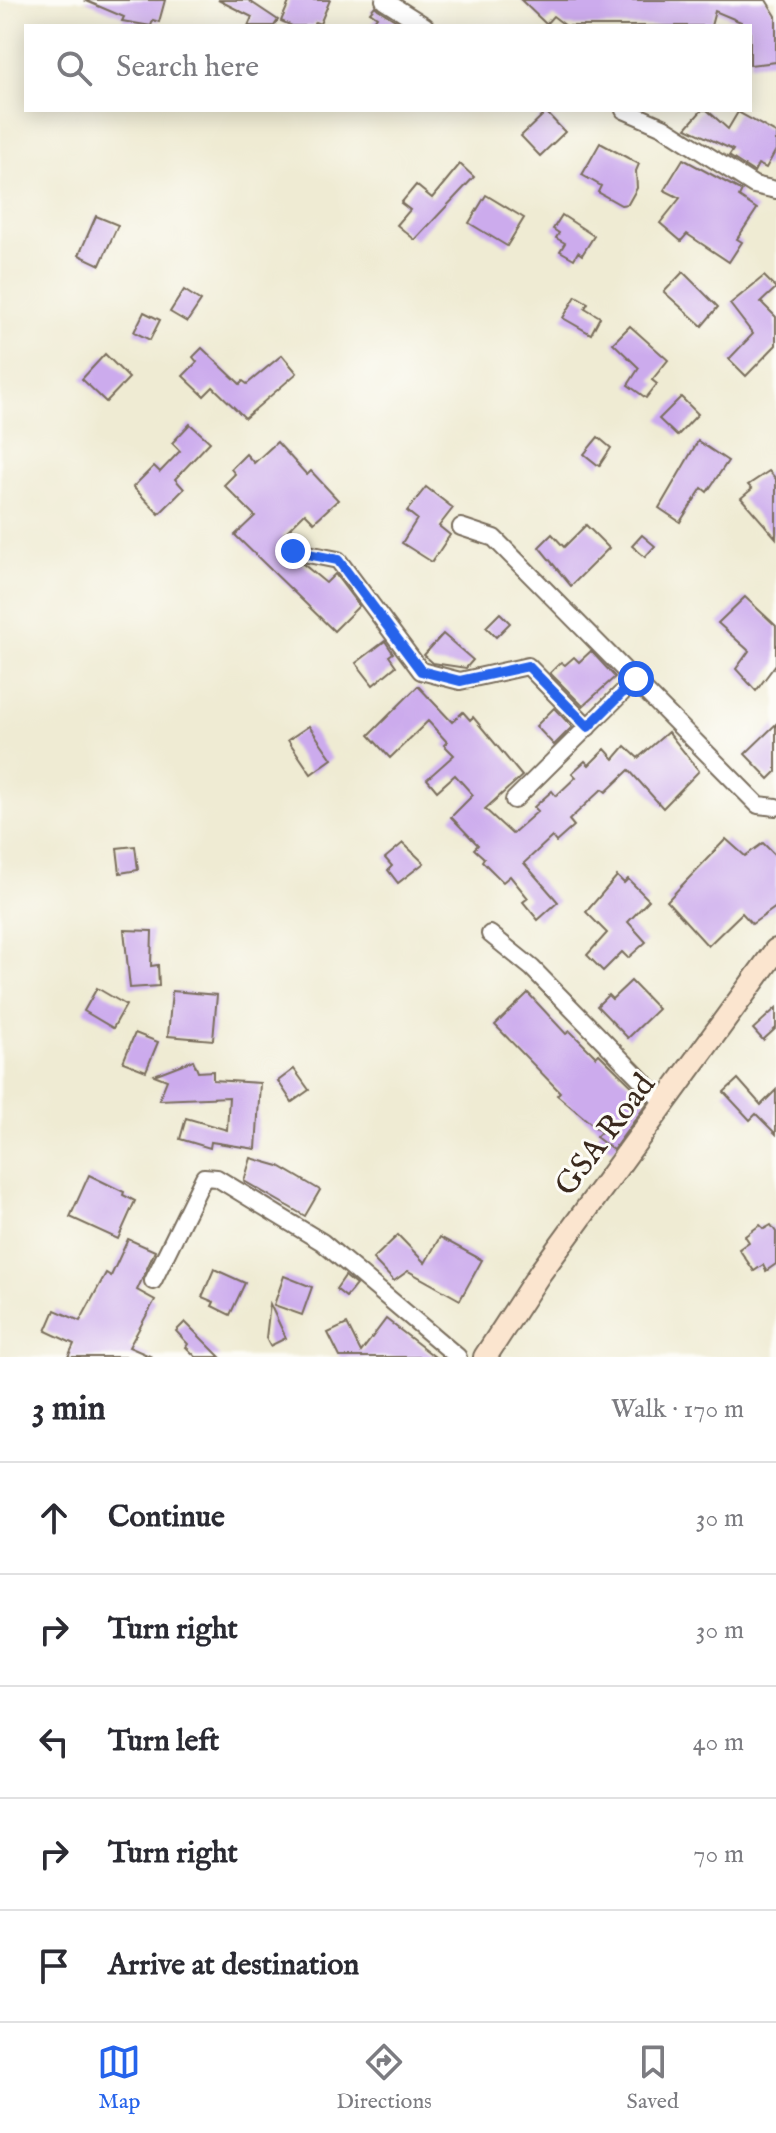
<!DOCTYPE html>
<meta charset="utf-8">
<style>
body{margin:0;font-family:"IM FELL English",serif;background:#f2f2f3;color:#2b2b33}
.stop{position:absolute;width:24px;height:24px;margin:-18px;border:6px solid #2563eb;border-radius:50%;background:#fff}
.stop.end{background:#2563eb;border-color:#fff;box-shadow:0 2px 8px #0008}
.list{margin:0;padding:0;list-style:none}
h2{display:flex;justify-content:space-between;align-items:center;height:104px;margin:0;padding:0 32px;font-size:34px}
h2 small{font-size:26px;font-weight:400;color:#7c7c81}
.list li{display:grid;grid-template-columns:52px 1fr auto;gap:24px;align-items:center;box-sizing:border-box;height:112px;padding:0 32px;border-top:2px solid #e1e1e2}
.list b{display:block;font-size:30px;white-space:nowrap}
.list em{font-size:26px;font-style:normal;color:#7c7c81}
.icon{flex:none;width:44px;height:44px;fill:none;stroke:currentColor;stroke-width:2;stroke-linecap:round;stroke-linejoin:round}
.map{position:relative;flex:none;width:776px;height:1357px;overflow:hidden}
.search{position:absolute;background:#fff;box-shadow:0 4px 20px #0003;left:24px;right:24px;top:24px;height:88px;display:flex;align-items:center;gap:20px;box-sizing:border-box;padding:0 28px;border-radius:0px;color:#7c7c81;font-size:30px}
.sheet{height:664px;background:#fff}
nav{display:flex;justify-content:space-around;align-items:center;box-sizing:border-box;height:112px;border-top:2px solid #e1e1e2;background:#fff;font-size:22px;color:#7c7c81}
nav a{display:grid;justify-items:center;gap:4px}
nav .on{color:#2563eb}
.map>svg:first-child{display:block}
.building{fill:#ccabed}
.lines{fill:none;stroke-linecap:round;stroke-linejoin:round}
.street-casing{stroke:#7a6e5d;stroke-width:20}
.secondary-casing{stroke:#7a6e5d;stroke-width:26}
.street{stroke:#fff;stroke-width:16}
.secondary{stroke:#fbe5cf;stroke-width:22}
.route{stroke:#2563eb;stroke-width:10}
.labels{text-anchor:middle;stroke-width:6;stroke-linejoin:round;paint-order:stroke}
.street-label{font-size:32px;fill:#3b2a1e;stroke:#fdfcf7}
</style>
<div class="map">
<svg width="776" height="1357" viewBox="0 0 776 1357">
<rect width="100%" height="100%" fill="#fdfcf7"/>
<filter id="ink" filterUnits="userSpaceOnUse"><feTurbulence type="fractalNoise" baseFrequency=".0125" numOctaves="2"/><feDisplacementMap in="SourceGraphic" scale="16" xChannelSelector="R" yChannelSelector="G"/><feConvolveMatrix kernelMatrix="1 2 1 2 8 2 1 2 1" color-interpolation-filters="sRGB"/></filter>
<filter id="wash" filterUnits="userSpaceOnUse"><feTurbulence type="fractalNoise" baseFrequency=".006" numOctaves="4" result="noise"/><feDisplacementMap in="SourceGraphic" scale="32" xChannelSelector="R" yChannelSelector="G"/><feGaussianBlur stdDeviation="1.8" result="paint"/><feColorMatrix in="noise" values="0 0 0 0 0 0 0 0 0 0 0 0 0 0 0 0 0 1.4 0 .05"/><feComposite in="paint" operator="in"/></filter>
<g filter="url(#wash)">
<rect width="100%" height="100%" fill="#efebd3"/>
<g id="blocks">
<g class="building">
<path d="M84,0H165L159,22L153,20L151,26L122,21L124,17Z"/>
<path d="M218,0H248L278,20L274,26H248L252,17Z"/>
<path d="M290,0H330L320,24L315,22L313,26H292L281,21Z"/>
<path d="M521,0H766L776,16V62L750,65V26H741V22L715,11L711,26H566L553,16L546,24Z"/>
<path d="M375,6L378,9L404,26H370L377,17L370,12Z"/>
<path d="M702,110H707L728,129L738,112L776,133V150L766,168L758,164L754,172L729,156L733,150L686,128Z"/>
<path d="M546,112L565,132L540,156L521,136Z"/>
<path d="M600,143L639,164L636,171L637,188L628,204L621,205L598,192L601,186L582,175Z"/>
<path d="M683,159L742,191L739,197L757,209L737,239L742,242L729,262L687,234L681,241L660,223L680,198L664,190Z"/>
<path d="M460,164L474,177L415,240L397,225L410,210L401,203L416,185L432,198Z"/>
<path d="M486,195L524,218L507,246L469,223Z"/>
<path d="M562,215L594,236L582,255L578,252L574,259L560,251L565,243L556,238L559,233L553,229Z"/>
<path d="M96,216L118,225L100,265L79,255Z"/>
<path d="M683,272L718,307L702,326L664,292Z"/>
<path d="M764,276L776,288L761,302L776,317V345L746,376L729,359L753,334L730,304Z"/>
<path d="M184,290L201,301L187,322L170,312Z"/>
<path d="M576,296L588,303L585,308L600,317L591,334L563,318Z"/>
<path d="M144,312L160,320L150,340L134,332Z"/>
<path d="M630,326L668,360L652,380L657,384L646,398L628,385L639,368L613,343Z"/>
<path d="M202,348L240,384L243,381L247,384L282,355L297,373L245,418L213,387L204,396L183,376L197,362L193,357Z"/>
<path d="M105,354L129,378L106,402L82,379Z"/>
<path d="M681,397L698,414L677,436L659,419Z"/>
<path d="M190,424L210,442L175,479L184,489L159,514L133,487L154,466L160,472L180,451L172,443Z"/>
<path d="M598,437L611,448L599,466L584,454Z"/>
<path d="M698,441L728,461L707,492L702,488L680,522L659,508Z"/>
<path d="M277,442L307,475L311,471L338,500L314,522L305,513L282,536L287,542L282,550L285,559L303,564L326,583L335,574L359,606L334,631L235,535L255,516L224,485L235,474L231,469L246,454L254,463Z"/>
<path d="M769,471L776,479V538L741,498L752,489L748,485Z"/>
<path d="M426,487L453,508L439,526L450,535L432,562L402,543L417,519L407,511Z"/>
<path d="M586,525L609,548L571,586L539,547L552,534L564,547Z"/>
<path d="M642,535L655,546L645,557L632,546Z"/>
<path d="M745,597L776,626V664L756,691L736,669L749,651L718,623Z"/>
<path d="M500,613L510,623L496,637L486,627Z"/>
<path d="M443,634L473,660L466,668L433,663L424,655Z"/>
<path d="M385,641L393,653L389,656L396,666L373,685L356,663Z"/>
<path d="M591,651L615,677L583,706L550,673L561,662L565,665L574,657L579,662Z"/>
<path d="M418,686L452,722L463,712L470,720L473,717L522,776L485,809L512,834L538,811L534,807L552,791L556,796L576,777L572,773L585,761L589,765L605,749L614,759L625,746L638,758L668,732L699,771L663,808L629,770L606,792L602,789L569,820L574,826L556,842L552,837L524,863L558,902L538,920L523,902L528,898L510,876L503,882L482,861L484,858L474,849L478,845L451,817L473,795L455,775L437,791L427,779L454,755L444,745L447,742L428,721L390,758L369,735Z"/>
<path d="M554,708L572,727L554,745L536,726Z"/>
<path d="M776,724V772L769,779L745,754Z"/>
<path d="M309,726L332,759L311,774L288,740Z"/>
<path d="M726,839L745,856L763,843L776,856V907L752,924L742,913L708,946L667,901Z"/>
<path d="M403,843L424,863L398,883L388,870L392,866L385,858Z"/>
<path d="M135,846L138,870L120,873L117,848Z"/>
<path d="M617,876L624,883L628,879L649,900L628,922L646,942L628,958L622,952L603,971L587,955L607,933L586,912Z"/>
<path d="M124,930L152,931L151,966L158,965L159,986L130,988Z"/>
<path d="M631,981L658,1009L628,1038L597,1006L608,995L612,999Z"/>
<path d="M97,988L126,1005L113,1028L84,1011Z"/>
<path d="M172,991L217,995L213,1040L168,1036Z"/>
<path d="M528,993L566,1034L570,1031L596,1057L599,1054L648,1102L613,1150L596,1137L601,1132L557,1095L560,1092L495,1025Z"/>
<path d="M776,1008V1028L763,1040L753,1029Z"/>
<path d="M135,1033L158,1042L146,1071L123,1062Z"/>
<path d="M193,1060L198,1072L213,1071V1080L260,1083L256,1149L211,1142L210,1148L180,1139L186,1118L227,1130L229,1097L159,1100L167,1080L154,1075Z"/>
<path d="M294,1069L309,1090L292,1102L278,1081Z"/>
<path d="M738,1079L761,1105L776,1090V1134L756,1114L750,1120L724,1092Z"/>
<path d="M251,1158L279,1166L320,1190L305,1216L244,1181Z"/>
<path d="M89,1175L124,1192L123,1195L135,1201L118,1239L70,1217Z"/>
<path d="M760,1225L764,1229L771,1225L776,1232V1264L766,1271L763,1265L754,1271L739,1249L749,1242L745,1236Z"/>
<path d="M398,1235L425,1263L440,1237L482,1260L460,1300L408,1271L394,1281L373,1259Z"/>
<path d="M128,1239L155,1251L137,1290L155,1300L129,1347L152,1357H68L74,1344L46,1331L55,1310L80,1321L106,1273L111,1276Z"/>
<path d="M214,1269L245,1283L230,1315L212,1306L214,1302L202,1297Z"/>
<path d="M284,1276L312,1287L302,1315L274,1305Z"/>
<path d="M345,1276L356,1285L346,1297L336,1289Z"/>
<path d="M270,1304L286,1338L270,1346L266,1338Z"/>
<path d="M386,1319L435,1357H340L328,1333L347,1324L361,1352Z"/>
<path d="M185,1322L220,1357H196L186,1347L188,1344L176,1331Z"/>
</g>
</g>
</g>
<g filter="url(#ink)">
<use href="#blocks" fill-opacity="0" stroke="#7a6e5d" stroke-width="2"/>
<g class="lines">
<defs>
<g id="street">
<path d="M384,0L425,26"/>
<path d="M624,110L663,127L754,185L776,190"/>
<path d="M461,527L494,538L758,805L776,807"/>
<path d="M293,551L338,560L421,671L460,681L528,666L588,727"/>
<path d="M514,800L636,679"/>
<path d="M490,934L532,968L666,1105"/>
<path d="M153,1281L204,1177L217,1178L322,1242L458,1357"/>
</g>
<path id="secondary" d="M485,1357L540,1273L776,950"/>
</defs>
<use href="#street" class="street-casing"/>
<use href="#secondary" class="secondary-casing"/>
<use href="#street" class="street"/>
<use href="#secondary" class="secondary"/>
</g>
</g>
<g class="lines" filter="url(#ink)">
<path class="route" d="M293,551L338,560L421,671L460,681L528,666L588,727L636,679"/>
</g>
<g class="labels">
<g class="street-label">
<text transform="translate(604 1134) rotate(-53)" y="11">GSA Road</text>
</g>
</g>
</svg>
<div class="stop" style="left:636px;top:679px"></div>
<div class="stop end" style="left:293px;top:551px"></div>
<div class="search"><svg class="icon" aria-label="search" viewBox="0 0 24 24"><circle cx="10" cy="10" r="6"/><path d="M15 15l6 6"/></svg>Search here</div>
</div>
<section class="sheet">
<h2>3 min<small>Walk · 170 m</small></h2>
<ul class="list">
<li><svg class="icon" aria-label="ahead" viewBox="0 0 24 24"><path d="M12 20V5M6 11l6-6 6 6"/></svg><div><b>Continue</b></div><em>30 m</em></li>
<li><svg class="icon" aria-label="right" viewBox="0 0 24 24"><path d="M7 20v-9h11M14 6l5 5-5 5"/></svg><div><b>Turn right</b></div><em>30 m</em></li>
<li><svg class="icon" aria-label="left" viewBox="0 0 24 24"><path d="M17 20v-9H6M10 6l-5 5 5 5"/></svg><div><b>Turn left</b></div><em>40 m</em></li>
<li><svg class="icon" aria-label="right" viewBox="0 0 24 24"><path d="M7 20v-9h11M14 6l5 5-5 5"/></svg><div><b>Turn right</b></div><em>70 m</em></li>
<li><svg class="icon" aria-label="arrive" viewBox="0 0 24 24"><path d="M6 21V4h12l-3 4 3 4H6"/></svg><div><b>Arrive at destination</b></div></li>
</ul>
</section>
<nav>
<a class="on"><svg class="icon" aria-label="map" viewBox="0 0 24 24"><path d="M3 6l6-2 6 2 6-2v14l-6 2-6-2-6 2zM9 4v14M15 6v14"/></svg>Map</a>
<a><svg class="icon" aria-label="directions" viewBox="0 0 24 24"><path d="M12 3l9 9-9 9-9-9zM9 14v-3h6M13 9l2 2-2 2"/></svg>Directions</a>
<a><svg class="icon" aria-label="saved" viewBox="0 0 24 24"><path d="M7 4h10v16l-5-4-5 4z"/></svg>Saved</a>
</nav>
